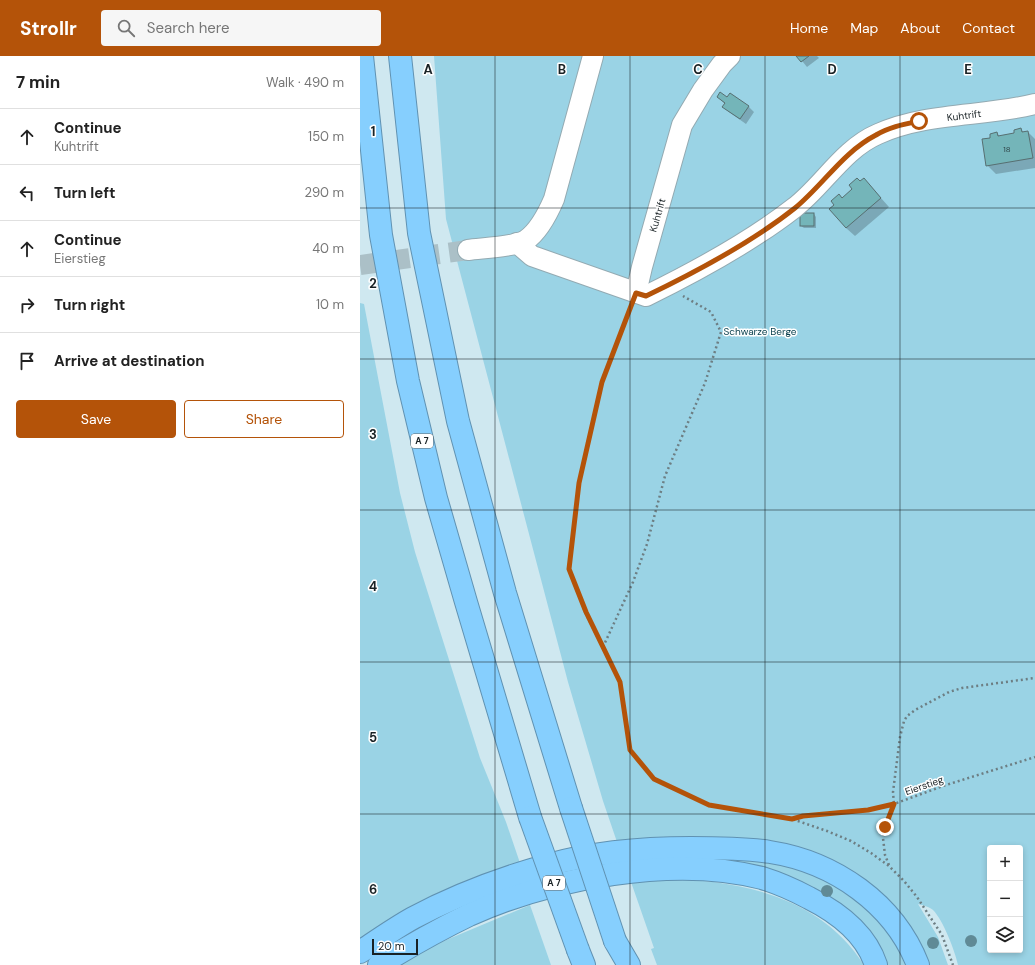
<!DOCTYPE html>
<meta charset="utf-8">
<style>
body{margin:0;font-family:"DM Sans",sans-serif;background:#f6f6f6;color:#222}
.controls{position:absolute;right:12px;bottom:12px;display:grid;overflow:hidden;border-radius:4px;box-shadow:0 2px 6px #0003}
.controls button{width:36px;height:36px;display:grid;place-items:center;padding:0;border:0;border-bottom:1px solid #e0e0e0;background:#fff;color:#222;font:20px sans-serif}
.scale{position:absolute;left:12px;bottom:10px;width:46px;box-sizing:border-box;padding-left:4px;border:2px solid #192225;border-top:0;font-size:11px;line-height:14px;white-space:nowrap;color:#192225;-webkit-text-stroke:3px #fff;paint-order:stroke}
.stop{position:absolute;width:12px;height:12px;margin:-9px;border:3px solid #b45309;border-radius:50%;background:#fff}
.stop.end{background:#b45309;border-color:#fff;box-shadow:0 1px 4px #0008}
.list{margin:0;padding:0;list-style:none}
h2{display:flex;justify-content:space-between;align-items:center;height:52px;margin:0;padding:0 16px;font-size:17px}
h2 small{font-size:13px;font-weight:400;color:#767676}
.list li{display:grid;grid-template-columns:26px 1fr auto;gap:12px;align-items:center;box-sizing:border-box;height:56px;padding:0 16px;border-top:1px solid #e0e0e0}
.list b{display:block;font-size:15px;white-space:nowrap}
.list p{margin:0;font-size:13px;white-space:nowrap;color:#767676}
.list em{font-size:13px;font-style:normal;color:#767676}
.actions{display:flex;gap:8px;padding:12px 16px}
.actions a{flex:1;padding:9px 0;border:1px solid #b45309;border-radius:4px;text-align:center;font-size:14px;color:#b45309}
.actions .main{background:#b45309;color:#fff}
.icon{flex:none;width:22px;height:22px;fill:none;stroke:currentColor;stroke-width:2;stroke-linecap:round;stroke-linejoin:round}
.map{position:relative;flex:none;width:675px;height:909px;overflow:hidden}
header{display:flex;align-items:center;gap:24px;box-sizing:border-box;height:56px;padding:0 20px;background:#b45309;color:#fff}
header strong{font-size:19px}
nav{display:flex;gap:22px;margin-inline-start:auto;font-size:14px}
.search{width:280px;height:36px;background:#f6f6f6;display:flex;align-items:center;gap:10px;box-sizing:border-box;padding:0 14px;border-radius:4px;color:#767676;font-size:15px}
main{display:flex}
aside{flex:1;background:#fff}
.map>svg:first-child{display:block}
.green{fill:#9ad3e5;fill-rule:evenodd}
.shadow{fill:#0003}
.building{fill:#74b5b9;stroke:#576f71}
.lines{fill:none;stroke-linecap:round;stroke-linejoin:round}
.minor-tunnel{stroke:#abc0c7;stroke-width:20;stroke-dasharray:20 10;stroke-linecap:butt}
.minor-casing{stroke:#93aab2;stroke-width:22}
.highway-casing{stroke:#6092b2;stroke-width:24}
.path{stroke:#6d7e83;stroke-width:2.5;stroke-dasharray:2 3;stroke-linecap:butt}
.minor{stroke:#fff;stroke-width:20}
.highway{stroke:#86cffe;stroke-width:22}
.highway-bridge-casing{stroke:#6092b2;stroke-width:24;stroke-linecap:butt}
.highway-bridge{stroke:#86cffe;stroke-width:22}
.tree{fill:#608a96}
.route{stroke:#b45309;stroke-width:5}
.grid{fill:none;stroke:#192225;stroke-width:1;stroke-opacity:0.55}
.labels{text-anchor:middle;stroke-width:3;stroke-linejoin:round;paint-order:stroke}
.number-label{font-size:8px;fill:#30474a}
.shield{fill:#fff;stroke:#5e6466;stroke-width:1}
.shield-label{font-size:9px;font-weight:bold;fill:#192225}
.street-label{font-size:10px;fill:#192225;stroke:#fff}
.park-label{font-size:10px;fill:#063e4c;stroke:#fff}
.grid-label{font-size:13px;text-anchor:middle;font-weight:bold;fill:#192225;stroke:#fff;stroke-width:3;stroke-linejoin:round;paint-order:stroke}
</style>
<header>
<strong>Strollr</strong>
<div class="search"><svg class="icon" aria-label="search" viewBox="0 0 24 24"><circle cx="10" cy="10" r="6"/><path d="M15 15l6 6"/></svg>Search here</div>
<nav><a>Home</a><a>Map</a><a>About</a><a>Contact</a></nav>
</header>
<main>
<aside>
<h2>7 min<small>Walk · 490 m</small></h2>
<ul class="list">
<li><svg class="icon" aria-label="ahead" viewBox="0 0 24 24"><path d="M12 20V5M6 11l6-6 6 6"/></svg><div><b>Continue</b><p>Kuhtrift</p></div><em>150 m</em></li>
<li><svg class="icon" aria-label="left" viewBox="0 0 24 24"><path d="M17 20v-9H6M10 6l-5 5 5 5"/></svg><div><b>Turn left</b></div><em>290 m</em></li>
<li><svg class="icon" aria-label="ahead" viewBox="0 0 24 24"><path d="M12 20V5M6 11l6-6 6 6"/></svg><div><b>Continue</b><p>Eierstieg</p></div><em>40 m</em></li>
<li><svg class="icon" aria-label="right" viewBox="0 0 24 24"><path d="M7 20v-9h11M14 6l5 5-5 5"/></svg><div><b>Turn right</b></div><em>10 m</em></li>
<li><svg class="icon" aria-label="arrive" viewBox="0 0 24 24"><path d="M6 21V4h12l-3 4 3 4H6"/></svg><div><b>Arrive at destination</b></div></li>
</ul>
<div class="actions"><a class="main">Save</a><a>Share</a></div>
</aside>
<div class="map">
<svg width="675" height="909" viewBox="0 0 675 909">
<rect width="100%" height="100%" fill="#cfe8f0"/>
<g class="green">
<path d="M74,0H675V909H598C595,895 583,864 573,854C570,851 562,849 558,848L578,881L588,909H568L518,837L347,781L297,782L257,786L243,745L208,626L86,163ZM630,792H660V894H630Z"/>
<path d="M0,247L4,248L40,437L55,496L120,702L146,766L160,807L0,883Z"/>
<path d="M373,801L425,809L465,823L504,849L533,882L547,909H523L509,884L372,811Z"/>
<path d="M306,823C381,824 461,841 504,909H297L291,893L294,892L271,826Z"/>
<path d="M170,849L191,909H40L67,892Z"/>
</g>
<g class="shadow">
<path d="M438,0H457L459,2L447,11Z"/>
<path d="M370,38L389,51L394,56L386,68L369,56L363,51L365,48L358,41L367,42Z"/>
<path d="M661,73L664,77L668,76L675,83V112L636,118L627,109L631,82L637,77L640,81L656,78Z"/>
<path d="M500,126L512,132L529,151L495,180L486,172L482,143Z"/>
<path d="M454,158L456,161V172H444L441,170Z"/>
</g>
<g class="building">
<path d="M436,0H449L441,6Z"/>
<path d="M360,36L367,41L370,37L389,50L380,63L362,51L365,47L357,41Z"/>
<path d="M661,72L662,76L668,75L673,102L626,110L622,83L630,82V78L637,76L638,80L654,77V74Z"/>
<path d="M497,122L500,125L504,122L521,142L486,172L469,153L474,149L471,145L479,138L482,142L492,133L489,129Z"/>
<rect x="440" y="157" width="14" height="13"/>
</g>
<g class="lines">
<path class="minor-tunnel" d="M0,209L108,194"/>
<defs>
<g id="minor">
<path d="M157,187L172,200L286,240C337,215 389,187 434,152C463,130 483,93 518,78C567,56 623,61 675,48"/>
<path d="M108,194C122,192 155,191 166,184C179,175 188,157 194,143L233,0"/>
<path d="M276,237L282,211L322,69L343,34L362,8L370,0"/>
</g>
<g id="highway">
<path d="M2,0L21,179L48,325L76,442L106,546L170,761"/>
<path d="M40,0L59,177L98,365L145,537L211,752"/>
<path d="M255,885L269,909"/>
<path d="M218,894L224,909"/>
<path d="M0,896C18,884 35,872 53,862C96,839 142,822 188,809C234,796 283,792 331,792C357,792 384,792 410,796C474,806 534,847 558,909"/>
<path d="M19,909C48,891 78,874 109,859C191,822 313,799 402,822C418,827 434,834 449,842C477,856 506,878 516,909"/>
</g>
</defs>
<use href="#minor" class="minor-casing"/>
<use href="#highway" class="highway-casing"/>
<g class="path">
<path d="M270,253L242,326L219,427L209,513L225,556L260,626L270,694L294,723L349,749L432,763L467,775L491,785L511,797L529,810L544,825L557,841L582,879L593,909"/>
<path d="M243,591L273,526L287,488L305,420L345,327L361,276L351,256L323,240"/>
<path d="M433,763L443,760L508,754L534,748L583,730L675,701"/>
<path d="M529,809L525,799L523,782L525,771L534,748L533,736L540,681L544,665L547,660L555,654L589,636L602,632L675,622"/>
</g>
<use href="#minor" class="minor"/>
<use href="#highway" class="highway"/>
<defs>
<g id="highway-bridge">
<path d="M211,752L255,885"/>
<path d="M170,761L218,894"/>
</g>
</defs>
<use href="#highway-bridge" class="highway-bridge-casing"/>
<use href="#highway-bridge" class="highway-bridge"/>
</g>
<g class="tree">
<circle cx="467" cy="835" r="6"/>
<circle cx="611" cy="885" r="6"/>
<circle cx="573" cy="887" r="6"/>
</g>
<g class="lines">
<path class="route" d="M525,771L534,748L508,754L443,760L432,763L349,749L294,723L270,694L260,626L226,556L209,513L219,427L242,326L276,237L286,240C336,216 391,187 435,152C463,129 483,96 516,79C529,71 545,68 559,65"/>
</g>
<path class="grid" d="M135,0V909M270,0V909M405,0V909M540,0V909M0,152H675M0,303H675M0,454H675M0,606H675M0,758H675"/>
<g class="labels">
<g class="number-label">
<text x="647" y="96">18</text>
</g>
<g class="shield">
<rect x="51" y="378" width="22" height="14" rx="3"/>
<rect x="183" y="820" width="22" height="14" rx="3"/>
</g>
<g class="shield-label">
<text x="62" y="388">A 7</text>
<text x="194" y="830">A 7</text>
</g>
<g class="street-label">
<text transform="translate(604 59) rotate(-7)" y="4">Kuhtrift</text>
<text transform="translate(297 159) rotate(-74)" y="4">Kuhtrift</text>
<text transform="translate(564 729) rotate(-19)" y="4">Eierstieg</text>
</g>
<g class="park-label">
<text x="400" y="279">Schwarze Berge</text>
</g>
</g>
<g class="grid-label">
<text x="68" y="18">A</text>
<text x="202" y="18">B</text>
<text x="338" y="18">C</text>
<text x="472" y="18">D</text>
<text x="608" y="18">E</text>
<text x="13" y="80">1</text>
<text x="13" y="232">2</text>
<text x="13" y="383">3</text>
<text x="13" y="535">4</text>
<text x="13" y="686">5</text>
<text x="13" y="838">6</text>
</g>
</svg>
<div class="controls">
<button>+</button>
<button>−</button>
<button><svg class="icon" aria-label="layers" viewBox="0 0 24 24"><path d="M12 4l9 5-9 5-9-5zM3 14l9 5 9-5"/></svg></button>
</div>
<div class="scale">20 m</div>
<div class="stop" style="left:559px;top:65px"></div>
<div class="stop end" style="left:525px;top:771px"></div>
</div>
</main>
